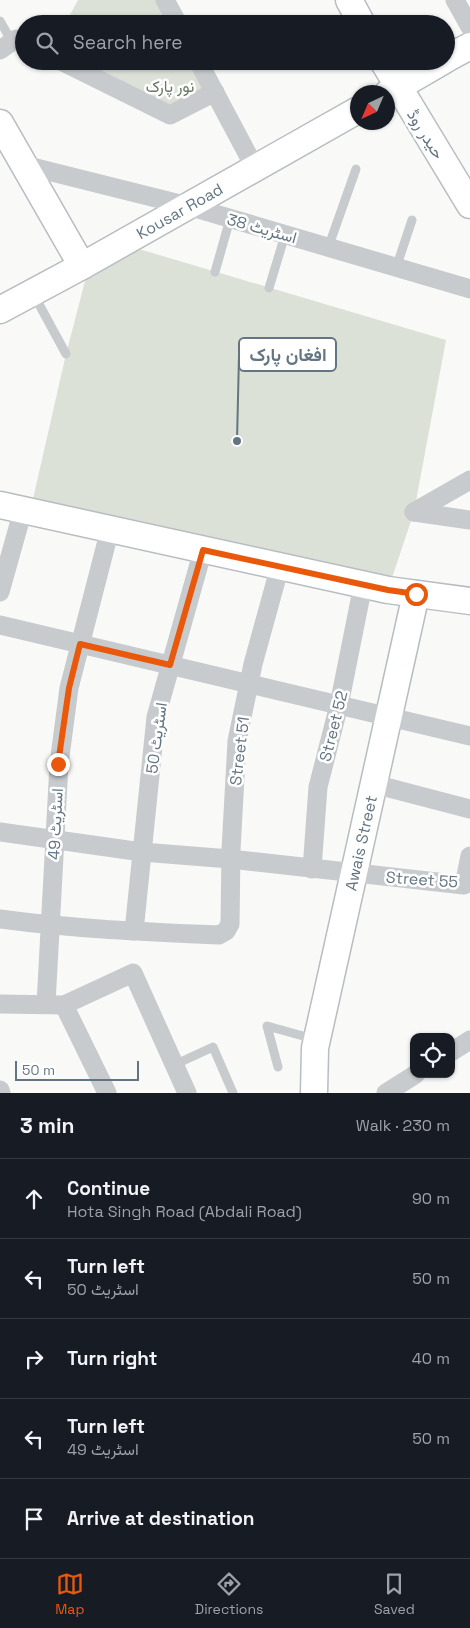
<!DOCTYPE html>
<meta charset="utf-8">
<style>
body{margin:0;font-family:"Space Grotesk",Vazirmatn,sans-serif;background:#20242c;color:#f1f3f6}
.controls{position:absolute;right:15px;bottom:15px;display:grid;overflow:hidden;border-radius:10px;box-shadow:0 1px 4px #0004}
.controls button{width:45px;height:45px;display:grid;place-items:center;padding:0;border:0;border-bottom:1px solid #363941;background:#171b24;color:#f1f3f6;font:25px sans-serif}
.compass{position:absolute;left:350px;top:85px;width:45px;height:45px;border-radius:50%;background:#171b24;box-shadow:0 1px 4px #0004;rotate:224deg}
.scale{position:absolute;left:15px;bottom:12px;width:124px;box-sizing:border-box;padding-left:5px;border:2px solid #637583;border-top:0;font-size:14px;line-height:18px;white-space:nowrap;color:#637583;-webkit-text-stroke:4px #fff;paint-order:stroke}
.stop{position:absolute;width:15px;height:15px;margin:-11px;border:4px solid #ea580c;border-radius:50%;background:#fff}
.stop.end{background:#ea580c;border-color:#fff;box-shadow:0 1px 5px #0008}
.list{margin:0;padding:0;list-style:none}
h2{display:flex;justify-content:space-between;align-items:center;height:65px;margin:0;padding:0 20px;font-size:21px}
h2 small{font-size:16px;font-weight:400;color:#9ea1a6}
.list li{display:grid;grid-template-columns:32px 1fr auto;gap:15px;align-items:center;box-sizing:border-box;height:80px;padding:0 20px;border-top:1px solid #363941}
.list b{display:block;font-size:19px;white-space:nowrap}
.list p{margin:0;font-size:16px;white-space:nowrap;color:#9ea1a6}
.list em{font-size:16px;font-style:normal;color:#9ea1a6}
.icon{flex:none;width:28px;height:28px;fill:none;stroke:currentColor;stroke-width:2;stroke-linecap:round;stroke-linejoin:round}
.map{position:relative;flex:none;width:470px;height:1093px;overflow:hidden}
.search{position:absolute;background:#171b24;box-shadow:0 1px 4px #0004;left:15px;right:15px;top:15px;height:55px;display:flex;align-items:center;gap:12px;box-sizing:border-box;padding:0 18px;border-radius:28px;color:#9ea1a6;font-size:19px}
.sheet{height:465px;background:#171b24}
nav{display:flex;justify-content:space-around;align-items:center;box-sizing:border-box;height:70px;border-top:1px solid #363941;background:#171b24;font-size:14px;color:#9ea1a6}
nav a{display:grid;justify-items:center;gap:2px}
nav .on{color:#ea580c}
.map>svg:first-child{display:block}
.green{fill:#dbe1d7}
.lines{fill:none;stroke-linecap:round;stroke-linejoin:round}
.secondary-casing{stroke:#b7bdc1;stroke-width:29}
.lane{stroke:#c7cbce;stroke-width:9}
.street{stroke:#c7cbce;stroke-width:19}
.secondary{stroke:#fff;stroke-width:26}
.route{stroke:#ea580c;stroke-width:6}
.labels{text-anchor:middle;stroke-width:5;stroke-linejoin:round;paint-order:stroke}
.park-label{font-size:16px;fill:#667a62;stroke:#fff}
.street-label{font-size:16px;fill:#637583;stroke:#fff}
.leader{fill:none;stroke:#637583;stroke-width:2}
.callout-dot{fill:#637583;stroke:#fff;stroke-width:2}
.callout{fill:#fff;stroke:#637583;stroke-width:2}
.callout-label{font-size:18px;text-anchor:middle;font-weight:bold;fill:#637583}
</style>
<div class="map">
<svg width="470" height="1093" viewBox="0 0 470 1093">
<rect width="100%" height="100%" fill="#f9f9f7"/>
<g class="green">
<path d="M78,0H165L178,24H65Z"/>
<path d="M61,61H198L215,92L170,115Z"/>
<path d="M122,244L446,340L414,512L388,590L30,512L66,354L90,262Z"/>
</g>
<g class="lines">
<defs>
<g id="secondary">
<path d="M349,0L362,24"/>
<path d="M446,59L470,46"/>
<path d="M383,61L470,205"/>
<path d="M388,93L443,61"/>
<path d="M0,123L82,266"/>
<path id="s1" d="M0,310L82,266L358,110"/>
<path d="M0,505L388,590L470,601"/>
<path id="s2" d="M314,1093L315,1048L416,594"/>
</g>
</defs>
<use href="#secondary" class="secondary-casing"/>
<g class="lane">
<path d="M0,21L12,42"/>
<path d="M328,248L356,169"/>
<path d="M396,268L412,220"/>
<path d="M215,272L230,219"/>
<path d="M269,288L285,235"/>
<path d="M34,295L66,354"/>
<path d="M174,1065L213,1047L233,1093"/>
<path d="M278,1067L267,1026L314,1039"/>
</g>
<g class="street">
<path d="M165,0L178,24"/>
<path d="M455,0L470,27"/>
<path d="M0,50L16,39L24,43"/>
<path d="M61,61L170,115L215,92"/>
<path d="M198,61L255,168"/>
<path d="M24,165L188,206L470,289"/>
<path d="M414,512L470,480"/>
<path d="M414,512L470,520"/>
<path d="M0,592L23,510"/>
<path d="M0,625L470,736"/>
<path d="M374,784L470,809"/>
<path d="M0,832L142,852L230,859L464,885L470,856"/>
<path d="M312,869L318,787L339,705L363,585"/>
<path d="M0,919C73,929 146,932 219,935L226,931L230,924L231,850L237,741L253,664L280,566"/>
<path d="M134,931L156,717L203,550"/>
<path d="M0,1004L64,1005L133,973L187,1093"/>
<path d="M46,1004L59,764L69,688L110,529"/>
<path d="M64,1005L107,1093"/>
<path d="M451,1052L470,1040"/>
<path d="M0,1090L1,1093"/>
<path d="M386,1093L416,1074"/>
</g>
<use href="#secondary" class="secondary"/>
</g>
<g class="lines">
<path class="route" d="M58,764L69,688L80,644L170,665L203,550L388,590L416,594"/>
</g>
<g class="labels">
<g class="park-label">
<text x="170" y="92">نور پارک</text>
</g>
<g class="street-label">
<text transform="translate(426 134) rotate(58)" y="6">حیدر روڈ</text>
<text dy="6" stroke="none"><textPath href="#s1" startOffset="205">Kousar Road</textPath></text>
<text transform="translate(262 228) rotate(16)" y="6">اسٹریٹ 38</text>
<text transform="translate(333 726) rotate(-76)" y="6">Street 52</text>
<text transform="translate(156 738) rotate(-82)" y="6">اسٹریٹ 50</text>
<text transform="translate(239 751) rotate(-83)" y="6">Street 51</text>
<text transform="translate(55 824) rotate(-87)" y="6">اسٹریٹ 49</text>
<text dy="6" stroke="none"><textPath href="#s2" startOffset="255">Awais Street</textPath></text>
<text transform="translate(422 879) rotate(4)" y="6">Street 55</text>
</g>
</g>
<path class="leader" d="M237 441L239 355"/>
<circle class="callout-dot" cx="237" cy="441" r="5"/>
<rect class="callout" x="239" y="338" width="97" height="33" rx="5"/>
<g class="callout-label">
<text x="288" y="361">افغان پارک</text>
</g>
</svg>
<div class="controls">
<button><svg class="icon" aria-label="locate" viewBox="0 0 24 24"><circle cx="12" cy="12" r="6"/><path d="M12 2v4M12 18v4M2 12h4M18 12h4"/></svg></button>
</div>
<svg class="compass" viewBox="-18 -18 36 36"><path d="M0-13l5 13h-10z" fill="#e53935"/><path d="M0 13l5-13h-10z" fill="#9ea1a6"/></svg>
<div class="scale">50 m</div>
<div class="stop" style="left:416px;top:594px"></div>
<div class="stop end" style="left:58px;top:764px"></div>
<div class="search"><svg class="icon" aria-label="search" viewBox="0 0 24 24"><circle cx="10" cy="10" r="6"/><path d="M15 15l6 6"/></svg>Search here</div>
</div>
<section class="sheet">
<h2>3 min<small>Walk · 230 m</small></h2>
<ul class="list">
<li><svg class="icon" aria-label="ahead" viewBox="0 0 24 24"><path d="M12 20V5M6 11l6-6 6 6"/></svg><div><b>Continue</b><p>Hota Singh Road (Abdali Road)</p></div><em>90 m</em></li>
<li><svg class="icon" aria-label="left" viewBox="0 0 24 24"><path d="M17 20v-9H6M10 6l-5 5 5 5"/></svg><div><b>Turn left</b><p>اسٹریٹ 50</p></div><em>50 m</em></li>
<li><svg class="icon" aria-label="right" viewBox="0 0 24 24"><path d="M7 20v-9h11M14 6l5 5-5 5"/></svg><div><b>Turn right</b></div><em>40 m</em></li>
<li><svg class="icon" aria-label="left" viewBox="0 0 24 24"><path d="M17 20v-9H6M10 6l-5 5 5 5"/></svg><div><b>Turn left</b><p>اسٹریٹ 49</p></div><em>50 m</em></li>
<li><svg class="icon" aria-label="arrive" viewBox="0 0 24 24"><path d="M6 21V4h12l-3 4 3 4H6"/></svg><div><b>Arrive at destination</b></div></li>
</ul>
</section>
<nav>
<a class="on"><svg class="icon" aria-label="map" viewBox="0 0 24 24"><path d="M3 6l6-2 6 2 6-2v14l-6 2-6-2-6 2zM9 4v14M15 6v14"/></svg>Map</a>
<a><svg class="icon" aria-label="directions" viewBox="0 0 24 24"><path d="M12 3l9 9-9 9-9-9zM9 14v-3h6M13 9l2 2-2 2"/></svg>Directions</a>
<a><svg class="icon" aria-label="saved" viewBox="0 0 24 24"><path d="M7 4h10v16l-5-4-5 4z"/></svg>Saved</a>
</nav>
